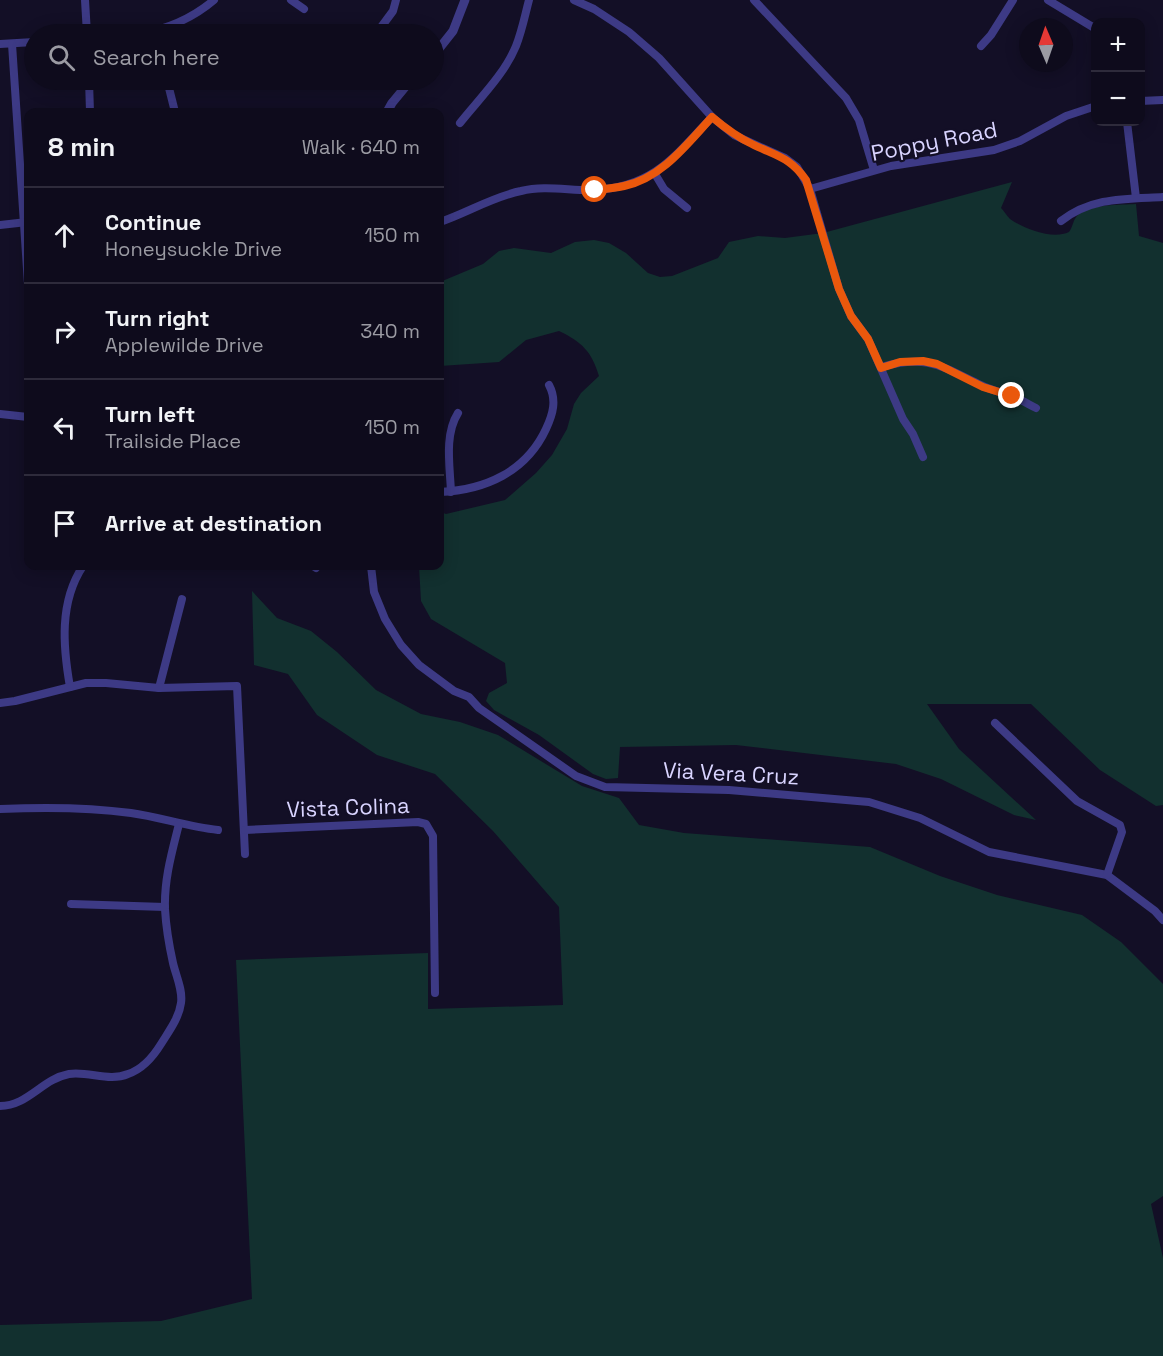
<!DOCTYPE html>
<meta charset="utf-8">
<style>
body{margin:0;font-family:"Space Grotesk",sans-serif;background:#171425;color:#f1f3f6}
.controls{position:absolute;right:18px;top:18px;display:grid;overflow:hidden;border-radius:12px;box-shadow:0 3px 15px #0003}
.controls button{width:54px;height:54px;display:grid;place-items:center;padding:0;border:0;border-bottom:2px solid #2e2b3b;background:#0e0b1c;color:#f1f3f6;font:30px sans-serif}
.compass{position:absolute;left:1019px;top:18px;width:54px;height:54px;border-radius:50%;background:#0e0b1c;box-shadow:0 3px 15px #0003;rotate:358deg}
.stop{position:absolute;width:18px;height:18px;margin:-14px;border:4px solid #ea580c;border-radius:50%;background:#fff}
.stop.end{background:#ea580c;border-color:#fff;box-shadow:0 2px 6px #0008}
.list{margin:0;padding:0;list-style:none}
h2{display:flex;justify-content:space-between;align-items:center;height:78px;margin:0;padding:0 24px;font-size:26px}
h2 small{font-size:20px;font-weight:400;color:#9b9ba3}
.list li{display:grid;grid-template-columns:39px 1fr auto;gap:18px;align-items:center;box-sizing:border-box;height:96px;padding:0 24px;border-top:2px solid #2e2b3b}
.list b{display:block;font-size:22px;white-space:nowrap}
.list p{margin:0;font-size:20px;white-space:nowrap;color:#9b9ba3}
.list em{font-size:20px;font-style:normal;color:#9b9ba3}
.icon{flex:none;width:33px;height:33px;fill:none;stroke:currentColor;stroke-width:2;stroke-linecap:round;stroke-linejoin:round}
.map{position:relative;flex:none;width:1163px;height:1356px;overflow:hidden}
.search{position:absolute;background:#0e0b1c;box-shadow:0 3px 15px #0003;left:24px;top:24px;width:420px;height:66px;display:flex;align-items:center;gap:15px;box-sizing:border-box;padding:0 21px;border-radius:33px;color:#9b9ba3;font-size:22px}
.panel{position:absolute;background:#0e0b1c;box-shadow:0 3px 15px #0003;left:24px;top:108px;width:420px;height:462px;border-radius:12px}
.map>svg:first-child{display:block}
.green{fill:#12302f}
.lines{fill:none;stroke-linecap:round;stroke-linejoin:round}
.minor{stroke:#3d3a85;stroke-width:8}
.tertiary{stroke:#3d3a85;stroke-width:9}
.route{stroke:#ea580c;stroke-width:8}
.labels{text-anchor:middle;stroke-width:4.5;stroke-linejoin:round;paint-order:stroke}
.street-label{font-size:22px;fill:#d9d4ff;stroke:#130f26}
</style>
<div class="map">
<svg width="1163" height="1356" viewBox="0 0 1163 1356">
<rect width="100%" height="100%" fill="#130f26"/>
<g class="green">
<path d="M1012,182L1001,208C1004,211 1007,216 1010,219C1024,229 1053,240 1069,232C1073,227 1073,219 1078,215C1090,204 1121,205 1136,204L1139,236L1163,243V805L1156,806L1100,770L1031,704H927L959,749L1036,820L1014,815L941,779L896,764L736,745L620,747L618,778L606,779L593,774L539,735L494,710L486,701L489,693L507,683L505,663L431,619L421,601L419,566H440V512L446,514L505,500L536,473L552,455L567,429L574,404L581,393L599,376C592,352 582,342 559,331L526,340L499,362L440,366V282L483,264L499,251L514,248L551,253L575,242L594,240L609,243L626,253L648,273L660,277L672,276L718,258L729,242L758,236L785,238L823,233Z"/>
<path d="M252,591L277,618L311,631L337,652L376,690L421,714L460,722L498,735L582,786L619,798L639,825L684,833L870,847L940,876L997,895L1082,915L1121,942L1163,984V1196L1151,1204L1163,1258V1356H0V1325L161,1321L252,1299L236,960L428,953V1009L563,1005L559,907L493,831L435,774L377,755L317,715L288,674L254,665Z"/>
</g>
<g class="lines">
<g class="minor">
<path d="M85,0L87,34"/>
<path d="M291,0L304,9"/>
<path d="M574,0L594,9L629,32L659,58L712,117L734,135L785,158L797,167L810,189L839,289L851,316L868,339L903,419L913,434L923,457"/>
<path d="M754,0L846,98L859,120L874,170"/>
<path d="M1048,0L1096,29"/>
<path d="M140,34C167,29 193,18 214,0"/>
<path d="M376,34L393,11L396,0"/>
<path d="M0,44L34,42"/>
<path d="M12,44L28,284"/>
<path d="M981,46L991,35L1013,0"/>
<path d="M89,80L90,112"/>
<path d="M167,80L175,112"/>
<path d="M1140,101L1163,100"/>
<path d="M1127,122L1136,198"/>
<path d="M460,123C479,99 504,75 516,46C522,31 525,15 529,0"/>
<path d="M655,174L664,189L687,208"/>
<path d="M810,189L891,166L994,150L1020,141L1066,116L1096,106"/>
<path d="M1061,221C1092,197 1125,199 1163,197"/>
<path d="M440,222C467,213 492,197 521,191C545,185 571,191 595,190C654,187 675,156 712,117"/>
<path d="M0,225L27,222"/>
<path d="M881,367C927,354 941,366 981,385C990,390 1001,392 1011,396C1020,399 1028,404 1036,408"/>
<path d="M0,414L28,417"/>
<path d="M440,492C485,490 526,472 546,429C553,414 557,400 549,385"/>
<path d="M451,492C450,467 444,435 458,413"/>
<path d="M313,566L316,568"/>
<path d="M371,566L374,592L385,619L401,645L419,665L454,691L469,697L479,708L576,776L605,787L729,790L869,802L920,818L989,852L1107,875L1155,911L1163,920"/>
<path d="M70,687C63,647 59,602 83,566"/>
<path d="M159,688L182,599"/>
<path d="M0,703L15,701L86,683H106L159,688L237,686L245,854"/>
<path d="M995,723L1077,801L1120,825L1122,832L1107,875"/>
<path d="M0,809C44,807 87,807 131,813C160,817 188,827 218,830"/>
<path d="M245,830L418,822L426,824L433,836L435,993"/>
<path d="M71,904L165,907"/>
<path d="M0,1106C28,1106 42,1079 69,1074C89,1071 109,1082 128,1074C143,1069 153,1057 161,1044C169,1031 179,1018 181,1003C183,990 176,976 173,963C169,945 166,927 165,909C164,879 172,852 179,824"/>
</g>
<g class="tertiary">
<path d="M434,55L453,31L465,0"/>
<path d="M387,112L392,103L411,80"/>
</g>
</g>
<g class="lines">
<path class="route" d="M595,190C605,189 615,188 624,186C662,178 687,144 712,117C725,128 737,137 752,144C776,156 790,157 806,180L839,289L851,316L868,339L881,368L900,362L923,361L937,364L983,387L1012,396"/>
</g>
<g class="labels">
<g class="street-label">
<text transform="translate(934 141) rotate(-11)" y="8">Poppy Road</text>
<text transform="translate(731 773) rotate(3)" y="8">Via Vera Cruz</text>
<text transform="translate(348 807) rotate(-2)" y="8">Vista Colina</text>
</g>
</g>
</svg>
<div class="controls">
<button>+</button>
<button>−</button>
</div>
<svg class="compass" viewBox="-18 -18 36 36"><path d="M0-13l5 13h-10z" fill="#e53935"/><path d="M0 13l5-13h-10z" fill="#9b9ba3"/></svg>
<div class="stop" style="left:595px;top:190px"></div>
<div class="stop end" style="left:1012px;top:396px"></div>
<div class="search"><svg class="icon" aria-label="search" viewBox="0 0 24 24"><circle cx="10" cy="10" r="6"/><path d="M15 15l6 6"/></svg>Search here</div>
<section class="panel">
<h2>8 min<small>Walk · 640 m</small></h2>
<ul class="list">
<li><svg class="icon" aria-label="ahead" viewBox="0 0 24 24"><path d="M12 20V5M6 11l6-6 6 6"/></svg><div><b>Continue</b><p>Honeysuckle Drive</p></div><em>150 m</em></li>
<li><svg class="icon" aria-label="right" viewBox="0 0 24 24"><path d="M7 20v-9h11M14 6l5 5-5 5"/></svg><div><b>Turn right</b><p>Applewilde Drive</p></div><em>340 m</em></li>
<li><svg class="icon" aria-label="left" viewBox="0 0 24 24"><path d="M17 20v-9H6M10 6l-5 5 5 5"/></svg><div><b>Turn left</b><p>Trailside Place</p></div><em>150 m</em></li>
<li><svg class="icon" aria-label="arrive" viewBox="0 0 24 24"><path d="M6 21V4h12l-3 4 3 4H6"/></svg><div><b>Arrive at destination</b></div></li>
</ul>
</section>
</div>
